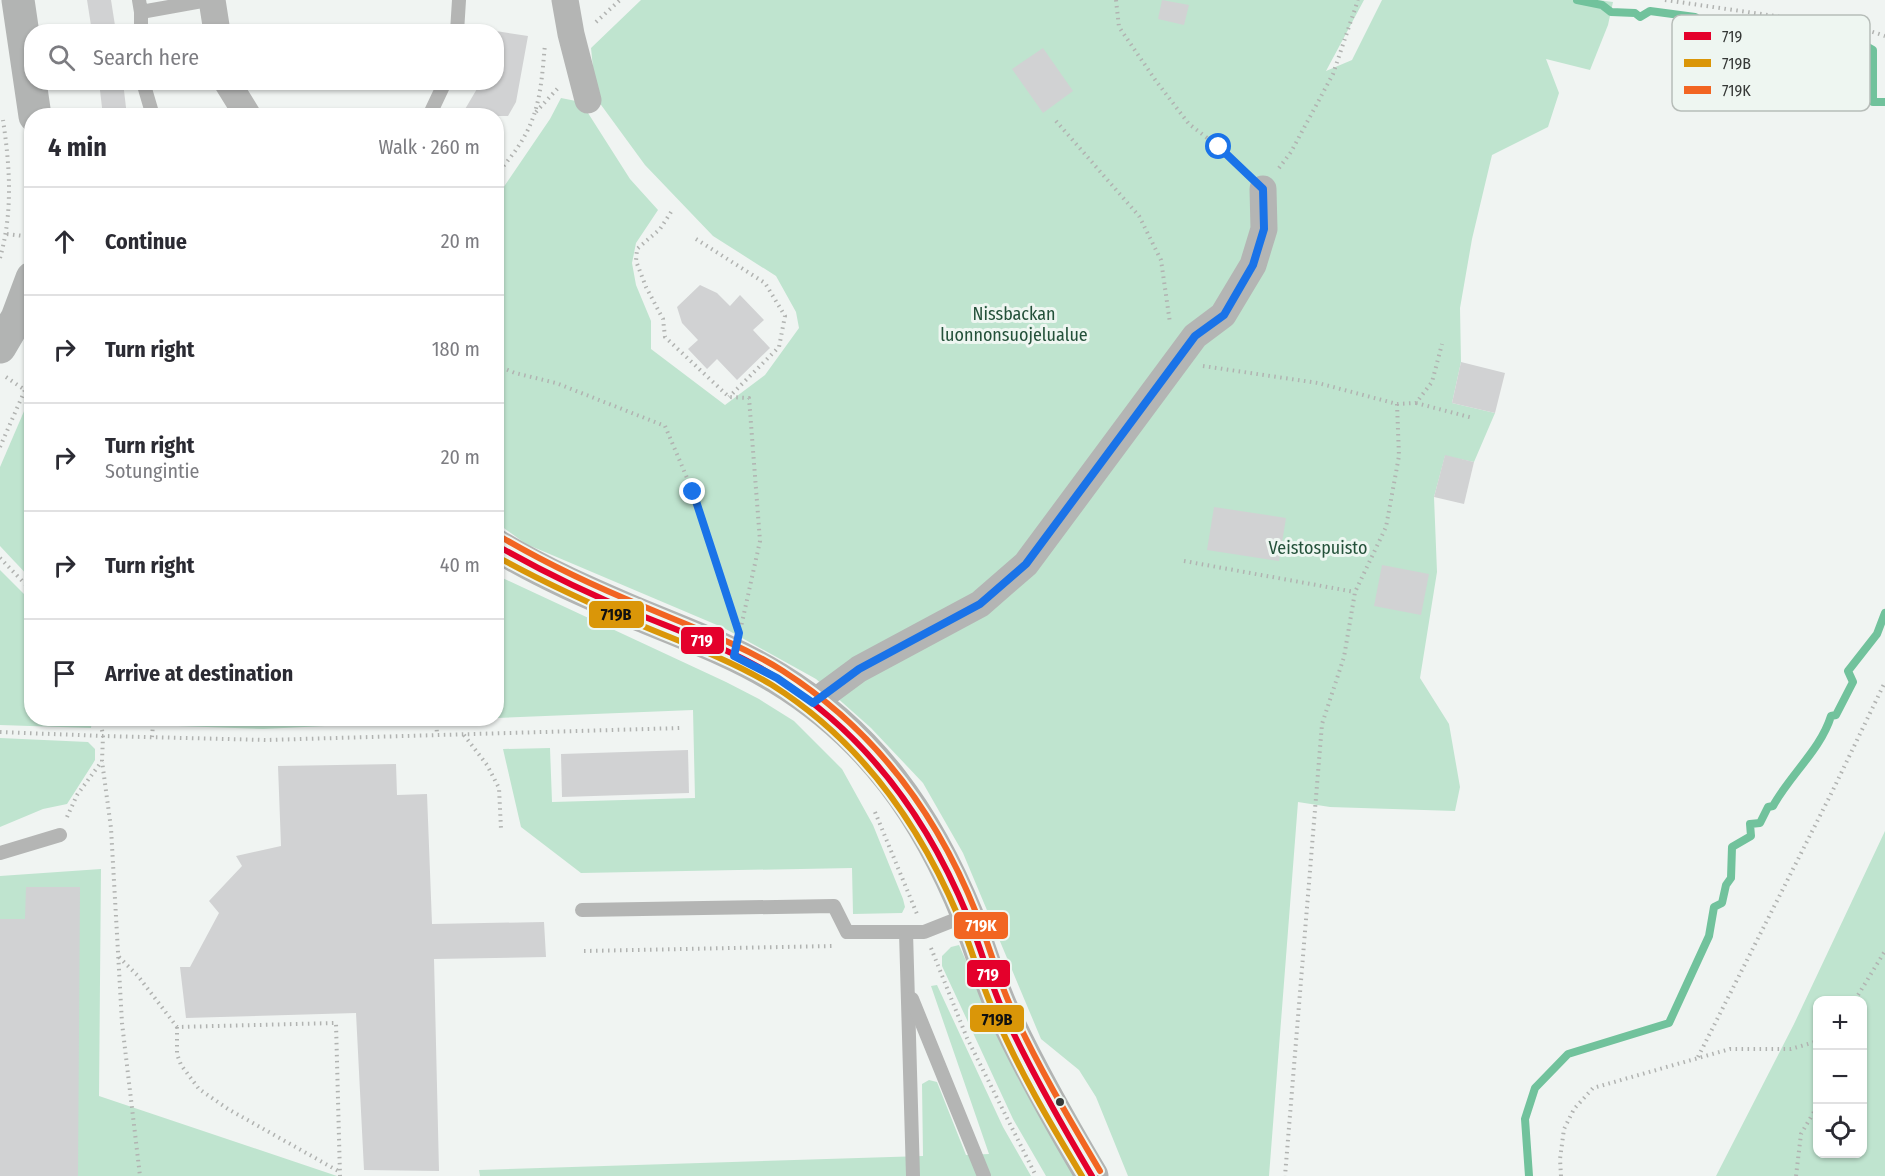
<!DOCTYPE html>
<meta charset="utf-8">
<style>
body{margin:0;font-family:"Fira Sans Condensed",sans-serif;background:#f7f7f7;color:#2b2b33}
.controls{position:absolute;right:18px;bottom:18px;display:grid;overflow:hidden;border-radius:12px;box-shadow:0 2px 4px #0004}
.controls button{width:54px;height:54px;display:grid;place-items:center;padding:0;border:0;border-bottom:2px solid #e1e1e2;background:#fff;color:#2b2b33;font:30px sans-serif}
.stop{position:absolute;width:18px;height:18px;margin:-14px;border:4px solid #1a73e8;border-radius:50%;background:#fff}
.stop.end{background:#1a73e8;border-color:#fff;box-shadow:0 2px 6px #0008}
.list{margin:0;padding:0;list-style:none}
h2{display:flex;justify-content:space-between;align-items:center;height:78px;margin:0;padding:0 24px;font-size:26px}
h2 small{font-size:20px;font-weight:400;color:#7c7c81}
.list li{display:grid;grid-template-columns:39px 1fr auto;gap:18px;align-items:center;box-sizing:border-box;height:108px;padding:0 24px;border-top:2px solid #e1e1e2}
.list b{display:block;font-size:22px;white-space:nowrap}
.list p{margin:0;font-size:20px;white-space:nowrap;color:#7c7c81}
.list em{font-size:20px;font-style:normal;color:#7c7c81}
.icon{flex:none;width:33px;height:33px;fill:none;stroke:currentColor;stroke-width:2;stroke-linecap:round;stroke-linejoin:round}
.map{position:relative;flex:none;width:1885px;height:1176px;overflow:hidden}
.search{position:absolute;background:#fff;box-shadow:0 2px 4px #0004;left:24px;top:24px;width:480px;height:66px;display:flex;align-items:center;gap:15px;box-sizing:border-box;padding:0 21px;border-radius:24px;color:#7c7c81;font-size:22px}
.panel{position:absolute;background:#fff;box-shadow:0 2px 4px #0004;left:24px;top:108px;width:480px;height:618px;border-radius:24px}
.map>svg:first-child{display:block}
.green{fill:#bfe4cf;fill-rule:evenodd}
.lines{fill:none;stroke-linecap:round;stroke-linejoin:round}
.stream{stroke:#71c29c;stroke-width:8}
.building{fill:#d1d2d3}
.path{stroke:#b1b3b1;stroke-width:4;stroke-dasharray:1.5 4.5;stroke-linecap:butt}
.lane{stroke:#b4b5b4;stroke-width:14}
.street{stroke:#b4b5b4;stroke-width:27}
.secondary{stroke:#b2b4b3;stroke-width:33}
.bus-1-casing{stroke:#eef6f1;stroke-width:10}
.bus-2-casing{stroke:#eef6f1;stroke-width:10}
.bus-3-casing{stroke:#eef6f1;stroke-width:10}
.bus-1{stroke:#e4002b;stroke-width:6}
.bus-2{stroke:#da9608;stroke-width:6}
.bus-3{stroke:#f26522;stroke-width:6}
.route{stroke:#1a73e8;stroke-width:8}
.bus-dot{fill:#363937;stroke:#eef6f1;stroke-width:2}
.labels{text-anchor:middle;stroke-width:6;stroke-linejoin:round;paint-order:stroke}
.park-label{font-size:18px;fill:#24513a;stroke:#eef6f1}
.key{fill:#eef6f1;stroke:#b7bdb9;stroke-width:1.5}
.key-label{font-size:16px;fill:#363937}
.line-badge{stroke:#eef6f1;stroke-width:2}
.badge-label{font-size:16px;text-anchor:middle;font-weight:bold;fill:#fff}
.pale-badge-label{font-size:16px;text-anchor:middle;font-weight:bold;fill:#111}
</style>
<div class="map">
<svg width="1885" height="1176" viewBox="0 0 1885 1176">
<rect width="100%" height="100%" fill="#f0f4f2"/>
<g class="green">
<path d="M641,0H1364L1326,71L1352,60L1382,0H1598L1613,2L1608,25L1590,70L1546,59L1559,93L1548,127L1492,155L1472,239L1460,308L1461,362L1452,403L1495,413L1474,462L1445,456L1434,497L1437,572L1420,678L1449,724L1460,787L1455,811L1330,807L1298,802L1269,1176H1128L1096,1097L1079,1070L1041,1039L963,853L923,783L871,728L816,679L724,628L526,544L497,523V197L550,119L561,98L581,102L630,179L658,210L636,243L632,263L636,285L651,321V349L725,405L765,375L799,328L796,312L776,276L713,236L645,165L596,98L591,48Z"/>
<path d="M31,395V579L0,546V467Z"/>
<path d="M0,570L31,601L32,718L92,719L91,728L0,725Z"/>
<path d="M496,575L726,682L759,699L794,721L842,769L873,825L903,899L905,907L902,913L853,914L852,868L581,873L521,827L503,749L550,748L552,802L695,798L693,710L497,718Z"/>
<path d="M428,718V721L263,729L178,726L176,719Z"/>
<path d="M0,738L88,742L95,749V760L92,765L67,804L43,809L0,827Z"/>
<path d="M1885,831V1176H1716L1794,1024ZM1818,1000H1862V1154H1818Z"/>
<path d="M101,869L99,1096L337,1176H0V876Z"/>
<path d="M959,945L1019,1080L1076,1176H1046L1013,1119L942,966V956L951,947Z"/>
<path d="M937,985L1003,1127L1031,1176H480L479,1170L923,1156L922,1084L929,1080L937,1082L966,1155L989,1154L931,986Z"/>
</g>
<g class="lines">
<g class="stream">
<path d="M1577,0L1602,5L1611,12L1635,13L1640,17L1650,11L1695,17L1703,22L1751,28H1790L1815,38L1866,46L1873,50V102H1885"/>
<path d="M1529,1176L1525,1119L1535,1088L1568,1054L1669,1023L1709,936L1714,907L1722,903L1726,885L1731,878L1732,847L1751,836L1750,824L1760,823L1768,807L1773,806C1790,775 1821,749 1831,716L1836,715L1853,682L1848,671L1877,634L1885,613"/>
</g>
</g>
<g class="building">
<path d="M87,0H111L116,32H92Z"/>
<path d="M1162,0L1189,5L1184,25L1158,19Z"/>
<path d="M496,31L528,36L516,102L508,116H461L481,82H496Z"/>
<path d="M1043,48L1073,91L1043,113L1012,69Z"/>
<path d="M99,82H123L127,116H103Z"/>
<path d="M700,285L717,293L730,306L740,295L764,320L753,330L770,348L737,380L717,359L707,369L688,349L698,340L682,323L677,307Z"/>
<path d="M1461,362L1505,373L1495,413L1452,403Z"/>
<path d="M1445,455L1474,462L1464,504L1434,497Z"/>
<path d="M1214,507L1286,518L1279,561L1207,550Z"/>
<path d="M1382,565L1429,574L1421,615L1374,606Z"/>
<path d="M688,750L689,793L562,797L561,754Z"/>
<path d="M396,764L397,795L427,794L432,924L544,922L546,957L434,959L439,1171L364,1170L356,1013L186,1018L180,967H190L219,913L209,901L242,866L236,856L281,846L278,766Z"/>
<path d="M26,887H80L78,1176H0V919H25Z"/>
</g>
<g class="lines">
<g class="path">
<path d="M1116,0L1119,27L1156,81L1189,124L1219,147L1246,172"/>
<path d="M1665,0L1864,29L1885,36"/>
<path d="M596,22L620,0"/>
<path d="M536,112L558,88"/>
<path d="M1056,121L1139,216L1161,260L1170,323"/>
<path d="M1279,168L1291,152L1333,74L1358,0"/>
<path d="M496,175C506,163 517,150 524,137C541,108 542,76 545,44"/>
<path d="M671,212L660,229L637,249L636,261L646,287L663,319L665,337L729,397L749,398L760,541L741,627"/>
<path d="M7,234L32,237"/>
<path d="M696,239L765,283L785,316L779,347L729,397"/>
<path d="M0,258C13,212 10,167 3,120"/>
<path d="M496,365L515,373L556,383L665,426L693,492L736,623"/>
<path d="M1203,366L1318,383L1397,404L1399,456L1386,527L1355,592L1344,657L1322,724L1285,1176"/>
<path d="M6,377L25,390"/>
<path d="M1416,403L1473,418"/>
<path d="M1397,404L1416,403L1432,382L1442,344"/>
<path d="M0,447L25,390L32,386"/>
<path d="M0,558L32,591"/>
<path d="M1184,561L1355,592"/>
<path d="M100,718L103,736L102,761L111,828L122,1023L140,1176"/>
<path d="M151,718L153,725L152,737"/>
<path d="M436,718L437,735"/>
<path d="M0,732L103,736L267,740L681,728"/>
<path d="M464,735L487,765L499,788L501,829"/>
<path d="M875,812L917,914"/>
<path d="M67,817L77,795L102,761"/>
<path d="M931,948L967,1038L1036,1176"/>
<path d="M584,951L832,946"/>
<path d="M119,957L138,976L177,1027L336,1023L340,1176"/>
<path d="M1855,1000L1885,951"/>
<path d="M177,1027V1054L181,1065L199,1089L228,1109L340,1172"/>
<path d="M1698,1057L1832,792L1885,682"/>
<path d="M1561,1176L1560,1159L1564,1129L1574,1109L1593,1088L1730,1049H1791L1818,1041"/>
<path d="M1796,1176L1801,1134L1818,1105"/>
</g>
<g class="lane">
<path d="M139,0L141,12L202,1H213"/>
<path d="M141,12V32"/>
<path d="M457,32L459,0"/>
<path d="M143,82L153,116"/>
<path d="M429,116L445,82"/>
<path d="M0,853L60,835"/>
<path d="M582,910L834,906L847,932H924L967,915"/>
<path d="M906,932L913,1176"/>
<path d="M912,999L984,1176"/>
</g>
<g class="street">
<path d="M212,0L217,32"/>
<path d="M565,0L571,34L588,100"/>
<path d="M227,82L248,116"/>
<path d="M813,703L859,669L980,604L1026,564L1195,336L1223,315L1253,265L1264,229L1263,189"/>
</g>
<g class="secondary">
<path d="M18,0L35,116"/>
<path d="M0,347L17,318L32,278"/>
<path d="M496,545C542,573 591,594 640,615C686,634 735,652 777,678C871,735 927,816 968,917C980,948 989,980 1003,1011C1029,1068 1060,1122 1092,1176"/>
</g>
<defs>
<path id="bus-1" d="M496,545C543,572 591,595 640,615C687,634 735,651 777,678C867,735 928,819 968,917C981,948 989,980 1003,1011C1029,1068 1060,1122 1092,1176"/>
<path id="bus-2" d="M496,556C542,582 591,604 640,625C684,643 730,660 772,685C861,741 919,823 959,918C972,949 980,981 994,1012C1018,1069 1050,1123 1082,1176"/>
<path id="bus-3" d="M501,537C547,564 596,587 645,607C692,627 740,644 783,671C875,730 937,813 977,915C989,945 997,976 1010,1005C1036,1063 1068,1117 1100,1171"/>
</defs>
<use href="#bus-1" class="bus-1-casing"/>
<use href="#bus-2" class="bus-2-casing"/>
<use href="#bus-3" class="bus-3-casing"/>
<use href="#bus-1" class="bus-1"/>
<use href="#bus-2" class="bus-2"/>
<use href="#bus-3" class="bus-3"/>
</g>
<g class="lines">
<path class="route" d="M693,492L739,633L734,656L777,678L813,703L859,669L980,604L1026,564L1195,336L1224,315L1253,265L1264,229L1263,189L1219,147"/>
</g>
<circle class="bus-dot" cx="1060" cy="1102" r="5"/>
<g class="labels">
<g class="park-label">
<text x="1014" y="320">Nissbackan<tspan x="1014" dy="21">luonnonsuojelualue</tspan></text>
<text x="1318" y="554">Veistospuisto</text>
</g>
</g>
<rect x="1672" y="15" width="198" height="96" rx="9" class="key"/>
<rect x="1684" y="32" width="27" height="8" fill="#e4002b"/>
<rect x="1684" y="59" width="27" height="8" fill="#da9608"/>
<rect x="1684" y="86" width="27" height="8" fill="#f26522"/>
<g class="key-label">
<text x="1722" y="42">719</text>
<text x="1722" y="69">719B</text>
<text x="1722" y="96">719K</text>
</g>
<g class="line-badge">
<rect x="588" y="600" width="57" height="29" rx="6" fill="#da9608"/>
<rect x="680" y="626" width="45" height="29" rx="6" fill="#e4002b"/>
<rect x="953" y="911" width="56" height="29" rx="6" fill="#f26522"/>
<rect x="966" y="959" width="45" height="29" rx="6" fill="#e4002b"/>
<rect x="969" y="1004" width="56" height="29" rx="6" fill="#da9608"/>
</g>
<g class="badge-label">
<text x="702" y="646">719</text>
<text x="981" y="931">719K</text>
<text x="988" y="980">719</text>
</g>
<g class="pale-badge-label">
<text x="616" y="620">719B</text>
<text x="997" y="1025">719B</text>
</g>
</svg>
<div class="controls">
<button>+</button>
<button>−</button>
<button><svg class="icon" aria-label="locate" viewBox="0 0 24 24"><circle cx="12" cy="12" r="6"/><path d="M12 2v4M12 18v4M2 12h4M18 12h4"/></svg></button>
</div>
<div class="stop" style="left:1219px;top:147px"></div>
<div class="stop end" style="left:693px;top:492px"></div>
<div class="search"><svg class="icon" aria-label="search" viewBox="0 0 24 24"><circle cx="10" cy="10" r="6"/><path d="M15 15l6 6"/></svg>Search here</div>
<section class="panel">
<h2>4 min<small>Walk · 260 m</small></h2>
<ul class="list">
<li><svg class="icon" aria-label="ahead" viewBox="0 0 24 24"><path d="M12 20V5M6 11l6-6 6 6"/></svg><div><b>Continue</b></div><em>20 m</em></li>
<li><svg class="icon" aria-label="right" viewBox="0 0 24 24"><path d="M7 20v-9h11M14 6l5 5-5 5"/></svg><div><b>Turn right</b></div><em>180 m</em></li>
<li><svg class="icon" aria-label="right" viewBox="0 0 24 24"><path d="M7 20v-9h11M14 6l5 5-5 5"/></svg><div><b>Turn right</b><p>Sotungintie</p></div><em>20 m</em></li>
<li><svg class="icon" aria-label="right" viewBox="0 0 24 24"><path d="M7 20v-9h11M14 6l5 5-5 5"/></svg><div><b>Turn right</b></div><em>40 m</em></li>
<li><svg class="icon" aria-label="arrive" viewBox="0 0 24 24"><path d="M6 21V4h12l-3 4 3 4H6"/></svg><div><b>Arrive at destination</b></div></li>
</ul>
</section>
</div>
